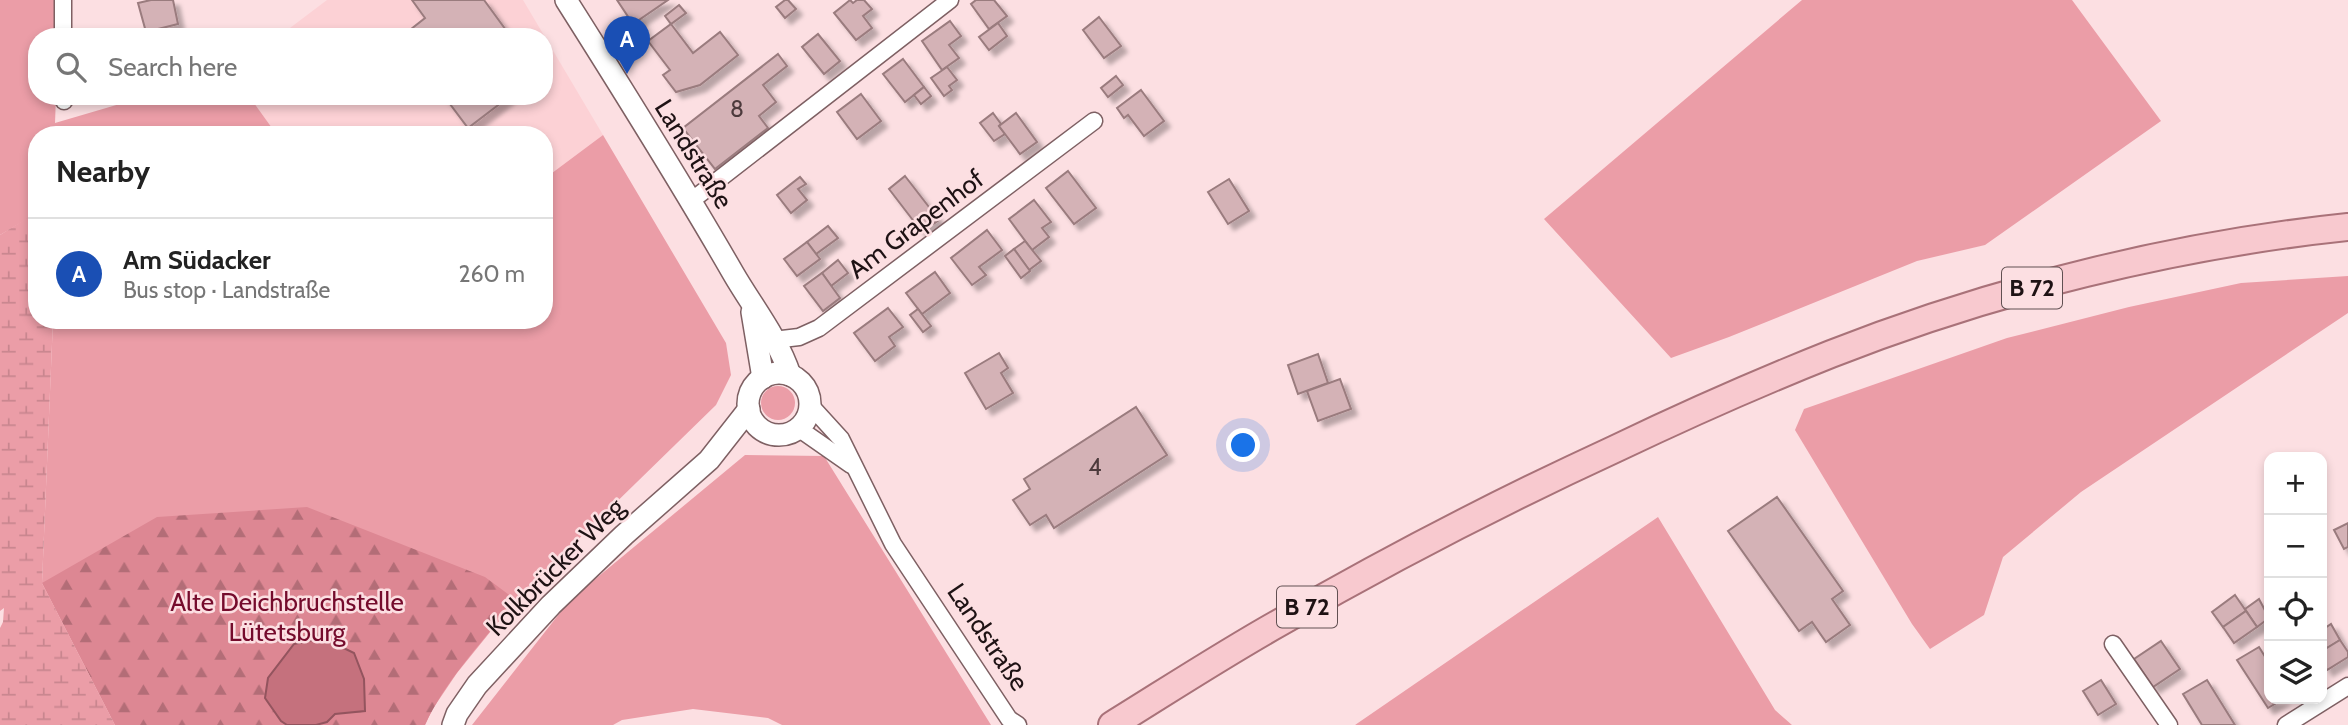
<!DOCTYPE html>
<meta charset="utf-8">
<style>
body{margin:0;font-family:Cabin,sans-serif;background:#f2f2f2;color:#222}
.controls{position:absolute;right:21px;bottom:21px;display:grid;overflow:hidden;border-radius:14px;box-shadow:0 4px 10px #0003}
.controls button{width:63px;height:63px;display:grid;place-items:center;padding:0;border:0;border-bottom:2px solid #e0e0e0;background:#fff;color:#222;font:35px sans-serif}
.you{position:absolute;left:1244px;top:446px;width:24px;height:24px;margin:-18px;border:5px solid #fff;border-radius:50%;background:#1a73e8;box-shadow:0 0 0 10px #1a73e833}
.badge{display:grid;place-items:center;width:46px;height:46px;border-radius:50%;background:#317a76;color:#fff;font-size:23px;font-weight:700}
.pin{position:absolute;translate:-50% -58px;filter:drop-shadow(0 2px 4px #0008)}
.pin::after{content:'';position:absolute;top:37px;width:24px;height:21px;background:inherit;clip-path:polygon(0 0,100% 0,50% 100%)}
.list{margin:0;padding:0;list-style:none}
h2{display:flex;justify-content:space-between;align-items:center;height:91px;margin:0;padding:0 28px;font-size:30px}
h2 small{font-size:23px;font-weight:400;color:#767676}
.list li{display:grid;grid-template-columns:46px 1fr auto;gap:21px;align-items:center;box-sizing:border-box;height:112px;padding:0 28px;border-top:2px solid #e0e0e0}
.list b{display:block;font-size:26px;white-space:nowrap}
.list p{margin:0;font-size:23px;white-space:nowrap;color:#767676}
.list em{font-size:23px;font-style:normal;color:#767676}
.icon{flex:none;width:38px;height:38px;fill:none;stroke:currentColor;stroke-width:2;stroke-linecap:round;stroke-linejoin:round}
.map{position:relative;flex:none;width:2348px;height:725px;overflow:hidden}
.search{position:absolute;background:#fff;box-shadow:0 4px 10px #0003;left:28px;top:28px;width:525px;height:77px;display:flex;align-items:center;gap:18px;box-sizing:border-box;padding:0 24px;border-radius:28px;color:#767676;font-size:26px}
.panel{position:absolute;background:#fff;box-shadow:0 4px 10px #0003;left:28px;top:126px;width:525px;height:203px;border-radius:28px}
.map>svg:first-child{display:block}
.built{fill:#fcd1d5}
.green{fill:#eb9da7}
.forest{fill:url(#forest-firs)}
.wetland{fill:url(#wetland-marsh)}
.water{fill:#c5717d;stroke:#93545e;stroke-width:2}
.building{fill:#d4b2b6;stroke:#9a7b7e;stroke-width:2;filter:url(#shadow)}
.lines{fill:none;stroke-linecap:round;stroke-linejoin:round}
.minor-casing{stroke:#7e6063;stroke-width:19}
.tertiary-casing{stroke:#7e6063;stroke-width:24}
.primary-casing{stroke:#a97279;stroke-width:30}
.minor{stroke:#fff;stroke-width:16}
.tertiary{stroke:#fff;stroke-width:21}
.primary{stroke:#f8c9cf;stroke-width:26}
.labels{text-anchor:middle;stroke-width:5;stroke-linejoin:round;paint-order:stroke}
.number-label{font-size:23px;fill:#4c3a3c}
.shield{fill:#fcdfe2;stroke:#615052;stroke-width:2}
.shield-label{font-size:24px;font-weight:bold;fill:#1e1214}
.street-label{font-size:26px;fill:#1e1214;stroke:#fcdfe2}
.park-label{font-size:26px;fill:#750b2c;stroke:#fcdfe2}
</style>
<div class="map">
<svg width="2348" height="725" viewBox="0 0 2348 725">
<defs>
<pattern id="forest-firs" width="22" height="20" patternUnits="userSpaceOnUse" patternTransform="scale(1.75)"><rect width="22" height="20" fill="#dd8793"/><path d="M5 1l3.5 6h-7zM16 11l3.5 6h-7z" fill="#b36d77"/></pattern>
<pattern id="wetland-marsh" width="20" height="14" patternUnits="userSpaceOnUse" patternTransform="scale(1.75)"><rect width="20" height="14" fill="#eb9da7"/><path d="M1 5h8M5 5V1M11 12h8M15 12V8" fill="none" stroke="#c9868f"/></pattern>
<filter id="shadow"><feDropShadow dx="6" dy="6" stdDeviation="2" flood-color="#0004"/></filter>
</defs>
<rect width="100%" height="100%" fill="#fcdfe2"/>
<path class="built" d="M327,0H523L603,135L544,179V135H277L249,96H544V37H278Z"/>
<g class="green">
<path d="M0,0H60L58,37H37V96H56L55,123L147,96H249L277,135H37V217L32,216L0,235Z"/>
<path d="M1802,0H2072L2161,121L1985,245L1917,261L1729,337L1671,358L1544,219Z"/>
<path d="M603,135L726,343L731,375L716,405L516,600L457,673L432,710L425,725H115L42,583L53,320H544V179Z"/>
<path d="M2348,276V313L2081,492L2003,557L1984,615L1930,649L1912,624L1795,430L1804,409L2007,338L2129,307L2241,283Z"/>
<circle cx="778" cy="403" r="17"/>
<path d="M745,455L824,456L991,725H782L768,718L693,709L622,720L613,725H472L570,600Z"/>
<path d="M1658,517L1775,710L1792,725H1355Z"/>
</g>
<path class="forest" d="M307,507L485,577L516,600C484,640 446,679 425,725H316L327,722L335,714L365,710L281,721L287,725H115L42,583L157,517Z"/>
<path class="wetland" d="M32,215L37,217V320H53L42,583L115,725H0V628L3,622L4,608L0,611V235Z"/>
<path class="water" d="M323,638L354,653L364,679L365,711L335,714L327,722L316,725H287L281,721L265,698L268,678L294,644Z"/>
<g class="building">
<path d="M151,0H173L178,24L146,32L138,3Z"/>
<path d="M412,0H484L511,37H401L425,18Z"/>
<path d="M617,0H668L633,24Z"/>
<path d="M785,0H788L796,9L785,18L776,7Z"/>
<path d="M850,0L853,3L857,0H864L872,9L863,16L872,28L856,40L834,13Z"/>
<path d="M976,0H994L1007,16L989,29L971,4Z"/>
<path d="M679,5L686,13L671,24L665,16Z"/>
<path d="M1099,17L1121,46L1104,58L1083,30Z"/>
<path d="M950,21L961,36L949,45L959,58L942,70L922,41Z"/>
<path d="M998,23L1007,36L989,50L979,37Z"/>
<path d="M671,24L693,53L720,32L738,55L700,85L676,92L663,75L670,70L648,41Z"/>
<path d="M818,34L840,61L824,74L802,47Z"/>
<path d="M778,54L787,66L763,85L776,102L759,116L768,128L715,169L683,128Z"/>
<path d="M903,59L924,87L905,102L883,74Z"/>
<path d="M947,67L957,80L949,86L952,90L944,96L931,78Z"/>
<path d="M1116,76L1123,85L1108,97L1101,88Z"/>
<path d="M924,87L931,96L921,104L914,95Z"/>
<path d="M1141,90L1164,121L1144,136L1128,115L1124,118L1117,108Z"/>
<path d="M861,94L881,121L857,139L837,112Z"/>
<path d="M444,96H510L468,128Z"/>
<path d="M993,113L1001,124L999,126L1005,134L994,141L980,123Z"/>
<path d="M1016,113L1037,142L1020,154L999,126Z"/>
<path d="M1068,171L1096,208L1074,224L1046,188Z"/>
<path d="M905,176L939,220L922,232L889,189Z"/>
<path d="M800,177L806,184L798,189L807,200L791,213L777,195Z"/>
<path d="M1229,179L1249,211L1228,224L1208,192Z"/>
<path d="M1034,200L1051,222L1042,228L1049,237L1032,250L1009,219Z"/>
<path d="M828,226L838,238L816,254L807,242Z"/>
<path d="M987,230L1002,250L979,267L986,275L972,285L951,258Z"/>
<path d="M1025,241L1041,261L1029,270L1014,249Z"/>
<path d="M807,242L820,259L797,276L784,259Z"/>
<path d="M1014,249L1030,271L1021,278L1005,256Z"/>
<path d="M838,260L848,273L831,286L822,273Z"/>
<path d="M935,272L950,293L922,314L906,293Z"/>
<path d="M822,273L840,298L823,311L804,286Z"/>
<path d="M888,308L903,327L889,337L895,346L875,361L854,333Z"/>
<path d="M918,309L931,326L923,332L910,315Z"/>
<path d="M999,353L1008,368L1001,373L1013,393L986,409L965,373Z"/>
<path d="M1318,354L1328,383L1298,394L1288,365Z"/>
<path d="M1340,379L1351,409L1318,421L1307,391Z"/>
<path d="M1136,407L1167,455L1054,528L1046,515L1030,525L1013,500L1030,489L1024,479Z"/>
<path d="M1777,497L1843,591L1832,599L1850,625L1826,642L1812,622L1799,631L1728,531Z"/>
<path d="M2348,523V547L2344,549L2334,530Z"/>
<path d="M2235,595L2246,611L2223,627L2212,612Z"/>
<path d="M2259,599L2269,618L2257,627L2245,609Z"/>
<path d="M2246,611L2257,627L2234,643L2223,627Z"/>
<path d="M2331,624L2340,640L2322,651V630Z"/>
<path d="M2340,640L2348,652V657L2327,670L2322,661V651Z"/>
<path d="M2161,641L2180,669L2153,687L2134,659Z"/>
<path d="M2259,647L2269,663V699H2283L2268,708L2237,660Z"/>
<path d="M2101,680L2116,704L2098,715L2083,691Z"/>
<path d="M2207,680L2235,725H2202L2183,694Z"/>
</g>
<g class="lines">
<defs>
<g id="minor">
<path d="M63,0V37"/>
<path d="M64,96V101"/>
<path d="M691,201L950,0"/>
<path d="M765,341L799,337L819,328L1094,121"/>
<path d="M810,405L841,439L893,544L1009,719L1018,725"/>
<path d="M798,428L851,465"/>
<path d="M2113,644L2169,725"/>
<path d="M2286,725L2348,686"/>
</g>
<g id="tertiary">
<path d="M566,0C623,90 680,181 733,273C752,306 778,338 790,375"/>
<path d="M752,312L763,378"/>
<circle cx="779" cy="404" r="31"/>
<path d="M453,725L457,714L477,685L551,605L624,535L709,460L749,409"/>
</g>
<path id="primary" d="M1112,725C1167,691 1222,655 1279,623C1388,560 1500,502 1615,449C1686,415 1758,383 1831,354C1994,290 2174,245 2348,227"/>
</defs>
<use href="#minor" class="minor-casing"/>
<use href="#tertiary" class="tertiary-casing"/>
<use href="#primary" class="primary-casing"/>
<use href="#minor" class="minor"/>
<use href="#tertiary" class="tertiary"/>
<use href="#primary" class="primary"/>
</g>
<g class="labels">
<g class="number-label">
<text x="737" y="117">8</text>
<text x="1095" y="475">4</text>
</g>
<g class="shield">
<rect x="2002" y="267.5" width="60" height="41" rx="5"/>
<rect x="1277" y="586.5" width="60" height="41" rx="5"/>
</g>
<g class="shield-label">
<text x="2032" y="296">B 72</text>
<text x="1307" y="615">B 72</text>
</g>
<g class="street-label">
<text transform="translate(694 154) rotate(58)" y="9">Landstraße</text>
<text transform="translate(916 224) rotate(-37)" y="9">Am Grapenhof</text>
<text transform="translate(555 567) rotate(-45)" y="9">Kolkbrücker Weg</text>
<text transform="translate(988 637) rotate(56)" y="9">Landstraße</text>
</g>
<g class="park-label">
<text x="287" y="611">Alte Deichbruchstelle<tspan x="287" dy="30">Lütetsburg</tspan></text>
</g>
</g>
</svg>
<div class="controls">
<button>+</button>
<button>−</button>
<button><svg class="icon" aria-label="locate" viewBox="0 0 24 24"><circle cx="12" cy="12" r="6"/><path d="M12 2v4M12 18v4M2 12h4M18 12h4"/></svg></button>
<button><svg class="icon" aria-label="layers" viewBox="0 0 24 24"><path d="M12 4l9 5-9 5-9-5zM3 14l9 5 9-5"/></svg></button>
</div>
<div class="you"></div>
<div class="pin badge" style="left:627px;top:74px;background:#1a4fb4">A</div>
<div class="search"><svg class="icon" aria-label="search" viewBox="0 0 24 24"><circle cx="10" cy="10" r="6"/><path d="M15 15l6 6"/></svg>Search here</div>
<section class="panel">
<h2>Nearby<small></small></h2>
<ul class="list">
<li><span class="badge" style="background:#1a4fb4">A</span><div><b>Am Südacker</b><p>Bus stop · Landstraße</p></div><em>260 m</em></li>
</ul>
</section>
</div>
